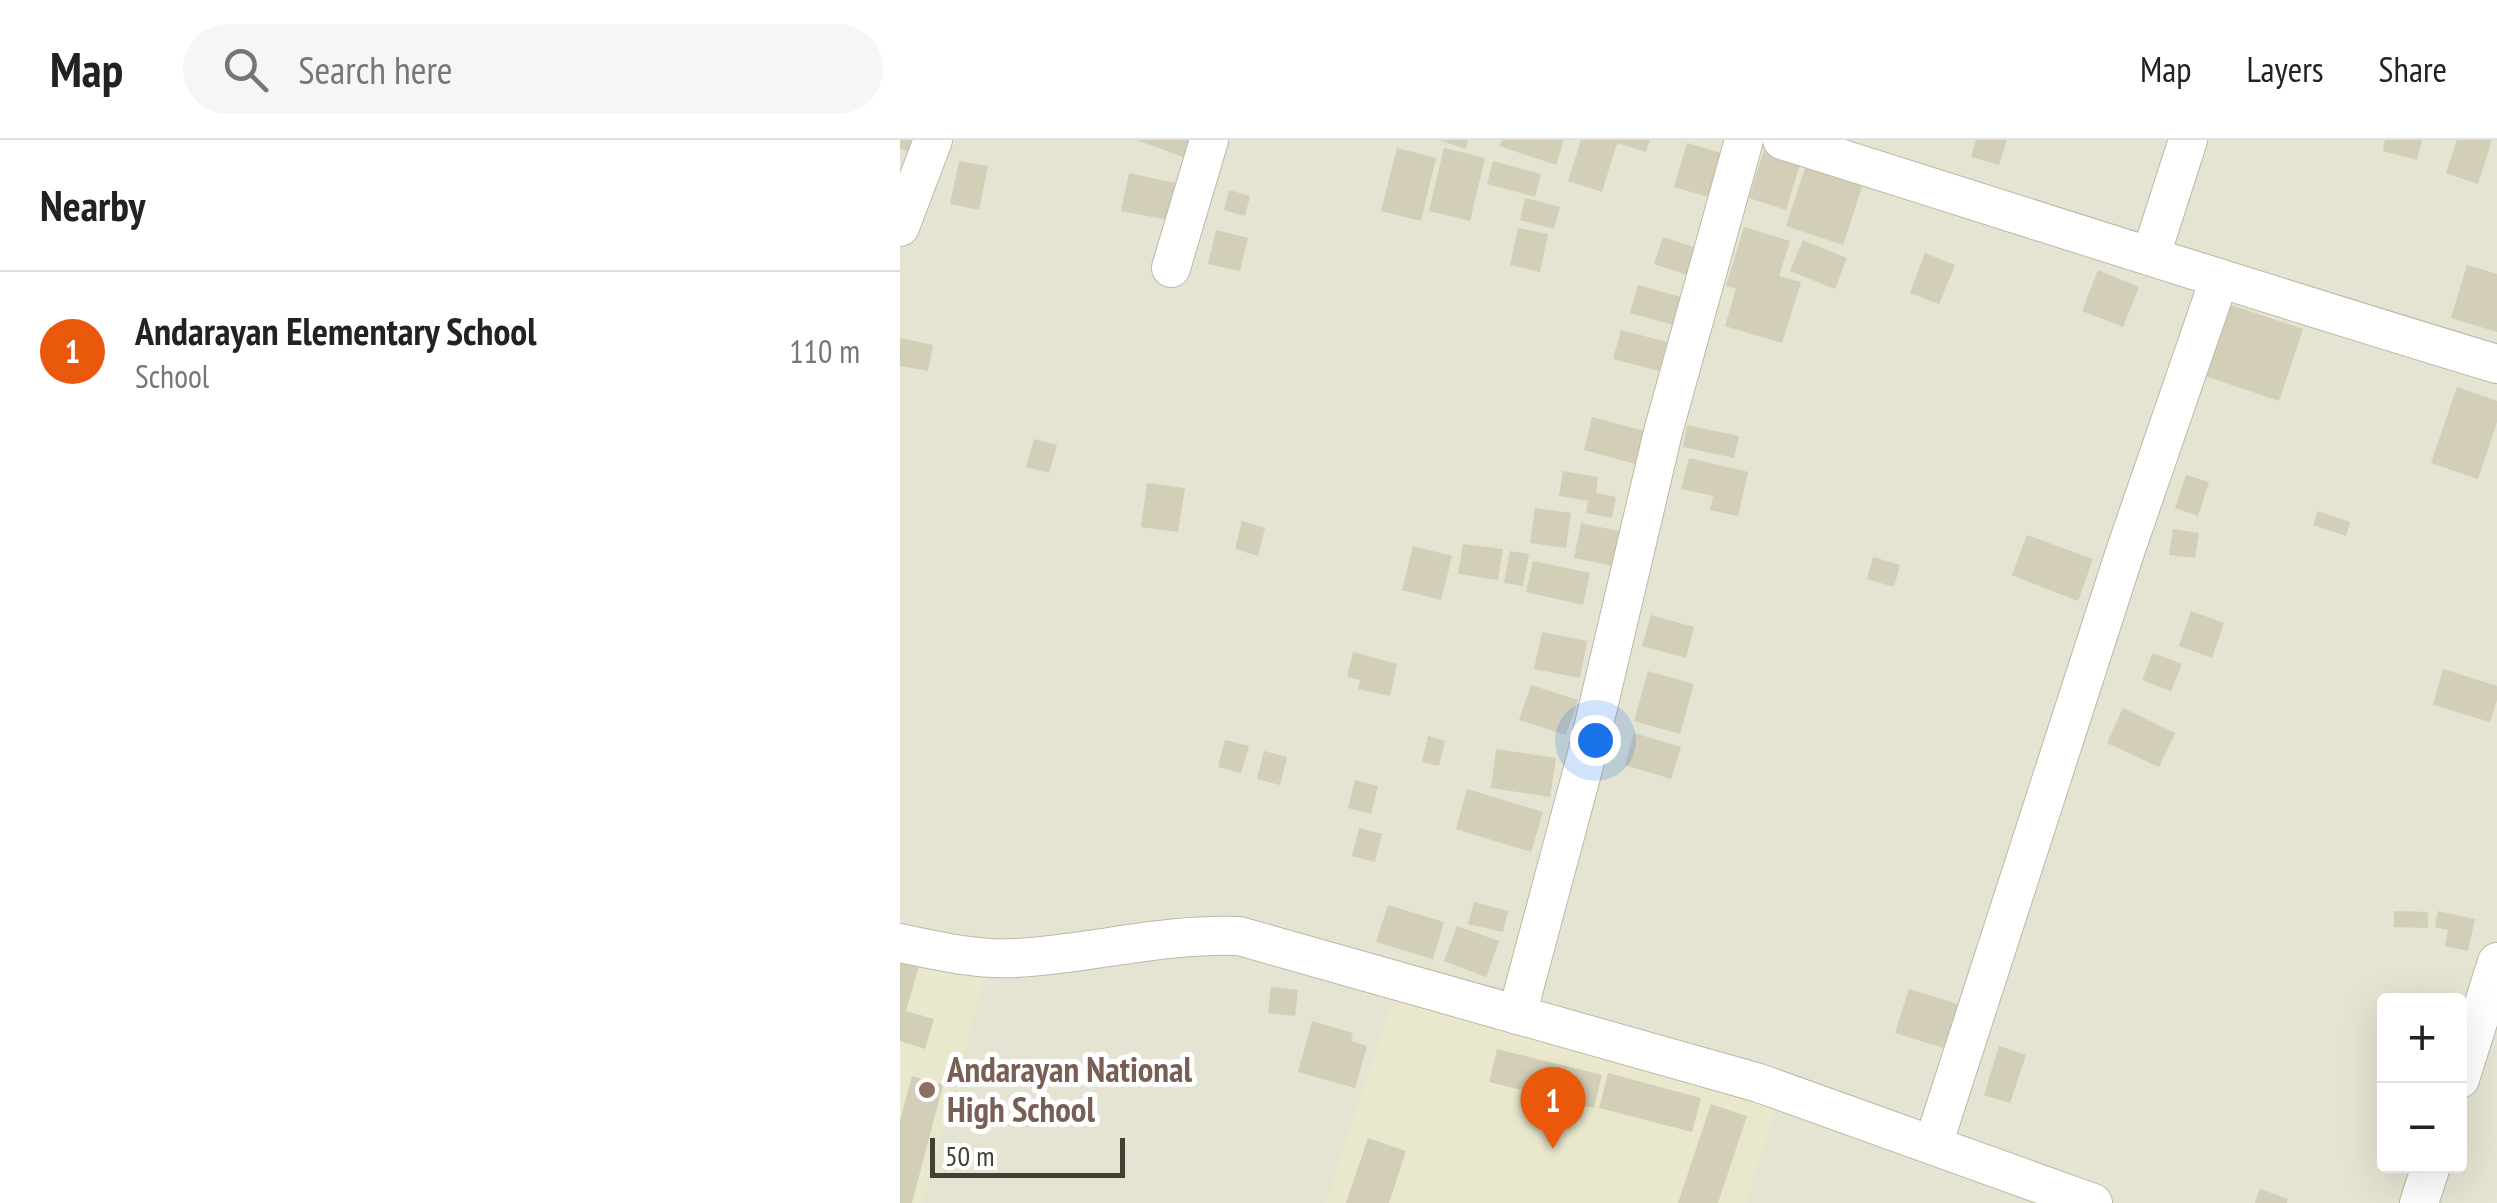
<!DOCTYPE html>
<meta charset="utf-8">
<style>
body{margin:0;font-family:"PT Sans Narrow",sans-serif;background:#f6f6f6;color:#222}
.controls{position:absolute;right:30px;bottom:30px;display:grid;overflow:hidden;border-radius:10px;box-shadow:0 10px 40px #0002}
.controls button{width:90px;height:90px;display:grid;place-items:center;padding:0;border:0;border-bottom:2px solid #e0e0e0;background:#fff;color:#222;font:50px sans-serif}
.scale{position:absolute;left:30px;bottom:25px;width:195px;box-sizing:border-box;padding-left:10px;border:5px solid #424033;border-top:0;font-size:28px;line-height:35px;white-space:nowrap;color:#424033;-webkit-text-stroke:8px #fff;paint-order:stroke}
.you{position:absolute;left:695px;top:600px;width:35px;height:35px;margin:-25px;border:8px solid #fff;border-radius:50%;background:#1a73e8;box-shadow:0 0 0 15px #1a73e833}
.badge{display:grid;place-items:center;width:65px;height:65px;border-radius:50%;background:#ea580c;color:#fff;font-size:32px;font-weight:700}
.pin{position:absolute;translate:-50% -82px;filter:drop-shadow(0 2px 5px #0008)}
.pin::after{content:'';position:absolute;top:52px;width:35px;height:30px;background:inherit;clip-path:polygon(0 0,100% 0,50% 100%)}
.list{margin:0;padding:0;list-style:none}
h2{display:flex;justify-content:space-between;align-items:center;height:130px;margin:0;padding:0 40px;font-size:42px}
h2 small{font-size:32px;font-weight:400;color:#767676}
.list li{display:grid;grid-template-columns:65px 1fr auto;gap:30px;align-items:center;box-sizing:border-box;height:160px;padding:0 40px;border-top:2px solid #e0e0e0}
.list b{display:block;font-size:38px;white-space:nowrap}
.list p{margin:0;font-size:32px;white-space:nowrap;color:#767676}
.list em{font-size:32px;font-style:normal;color:#767676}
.icon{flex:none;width:55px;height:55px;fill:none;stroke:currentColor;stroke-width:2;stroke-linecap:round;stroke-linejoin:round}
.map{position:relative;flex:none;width:1597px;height:1063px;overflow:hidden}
header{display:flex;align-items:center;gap:60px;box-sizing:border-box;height:140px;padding:0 50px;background:#fff;border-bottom:2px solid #e0e0e0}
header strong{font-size:48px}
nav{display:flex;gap:55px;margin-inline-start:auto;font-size:35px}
.search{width:700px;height:90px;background:#f6f6f6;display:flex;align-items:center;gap:25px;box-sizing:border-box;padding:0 35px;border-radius:55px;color:#767676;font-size:38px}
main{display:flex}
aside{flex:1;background:#fff}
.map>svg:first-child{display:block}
.residential{fill:#e5e3d1;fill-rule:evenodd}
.education{fill:#eae8cc}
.building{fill:#d2ceb8}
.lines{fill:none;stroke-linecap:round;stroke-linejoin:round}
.minor-casing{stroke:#bcb9a6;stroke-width:40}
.minor{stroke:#fff;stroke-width:38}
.education-dot{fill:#8d6e63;stroke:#fff;stroke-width:4}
.labels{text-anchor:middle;stroke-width:10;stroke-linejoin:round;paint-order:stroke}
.education-label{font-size:35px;font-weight:bold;fill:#785e54;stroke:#fff;text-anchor:start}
</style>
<header>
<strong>Map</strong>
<div class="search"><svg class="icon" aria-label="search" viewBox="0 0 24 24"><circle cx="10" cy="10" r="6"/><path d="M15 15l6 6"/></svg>Search here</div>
<nav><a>Map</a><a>Layers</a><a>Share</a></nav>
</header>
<main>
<aside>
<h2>Nearby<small></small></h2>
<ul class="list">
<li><span class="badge">1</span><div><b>Andarayan Elementary School</b><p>School</p></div><em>110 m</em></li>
</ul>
</aside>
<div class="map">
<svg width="1597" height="1063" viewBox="0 0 1597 1063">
<rect width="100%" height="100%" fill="#f1f0e3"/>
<path class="residential" d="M0,0H1597V1063H0ZM1484,860H1560V1026H1484Z"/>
<g class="education">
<path d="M0,814L85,837L23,1063H0Z"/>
<path d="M496,851L880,956L846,1063H426Z"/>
</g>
<g class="building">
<path d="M0,0H21L16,14L0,9Z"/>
<path d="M237,0H299L291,20Z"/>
<path d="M539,0H568L566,9Z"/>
<path d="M602,0H664L656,25L599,6Z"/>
<path d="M681,0H750L746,12L717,3L702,52L668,41Z"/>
<path d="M1076,0H1107L1099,25L1071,17Z"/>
<path d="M1485,0H1522L1517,20L1483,11Z"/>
<path d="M1557,0H1592L1578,44L1546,33Z"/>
<path d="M787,3L825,14L812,58L774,47Z"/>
<path d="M497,8L536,18L521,81L481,71Z"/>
<path d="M544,8L585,18L570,81L529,71Z"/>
<path d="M864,10L901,21L886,70L849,58Z"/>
<path d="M59,21L88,26L79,70L50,64Z"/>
<path d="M593,21L641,34L635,57L587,44Z"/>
<path d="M907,22L964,41L943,105L886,86Z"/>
<path d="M229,33L275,43L268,80L221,71Z"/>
<path d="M329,50L350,56L345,76L324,70Z"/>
<path d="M625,58L660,67L654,89L620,80Z"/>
<path d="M844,87L890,101L879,136L901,142L882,203L825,186L836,149L826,146Z"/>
<path d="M618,88L648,94L640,132L610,125Z"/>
<path d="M316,90L348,98L340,131L308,124Z"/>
<path d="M763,97L806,111L797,138L754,124Z"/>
<path d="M903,100L947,118L935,149L890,131Z"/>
<path d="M1025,113L1055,125L1039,164L1010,153Z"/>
<path d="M1567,125L1597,134V192L1551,178Z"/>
<path d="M1198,130L1239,147L1223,187L1182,171Z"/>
<path d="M738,145L781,157L773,185L730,173Z"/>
<path d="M1328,164L1403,189L1379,261L1305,236Z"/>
<path d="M721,190L767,202L759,231L713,219Z"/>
<path d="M0,198L33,205L28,231L0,226Z"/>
<path d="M1557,247L1597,261V282L1578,339L1531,323Z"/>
<path d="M692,277L744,291L735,324L684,310Z"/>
<path d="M787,285L839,296L834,318L783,307Z"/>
<path d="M134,299L157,305L149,333L126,327Z"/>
<path d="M789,318L848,332L838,376L810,370L813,356L781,349Z"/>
<path d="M663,331L698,337L696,353L716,357L712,378L686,373L688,361L659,356Z"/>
<path d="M1286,335L1309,342L1298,376L1275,368Z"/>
<path d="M247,343L285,348L278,392L241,387Z"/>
<path d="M635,368L671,373L666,408L630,403Z"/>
<path d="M1418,371L1450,382L1446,396L1413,385Z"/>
<path d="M342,381L365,388L358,416L335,409Z"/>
<path d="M681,383L732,394L724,428L674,418Z"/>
<path d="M1273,389L1299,393L1295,418L1269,415Z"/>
<path d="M1127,395L1193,419L1178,461L1112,435Z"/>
<path d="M563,404L603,409L598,440L558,434Z"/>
<path d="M513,406L552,416L541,460L502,450Z"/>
<path d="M610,411L629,414L623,446L604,443Z"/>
<path d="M973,417L1000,425L994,447L967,439Z"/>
<path d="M633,421L690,433L683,465L626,452Z"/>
<path d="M1291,471L1324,483L1312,518L1279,506Z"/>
<path d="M751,475L794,487L786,518L742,506Z"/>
<path d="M642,492L687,501L680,538L634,529Z"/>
<path d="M453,512L497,524L490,556L458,549L460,540L447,537Z"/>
<path d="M1253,513L1282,524L1271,551L1242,540Z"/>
<path d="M1543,529L1597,546V560L1590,582L1533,565Z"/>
<path d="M748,531L794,544L780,594L734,581Z"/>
<path d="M631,545L678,560L666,595L619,580Z"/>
<path d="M1223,568L1275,593L1259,627L1207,603Z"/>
<path d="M734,593L781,607L771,639L725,625Z"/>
<path d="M528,596L545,601L539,626L522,622Z"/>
<path d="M325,600L349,606L341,633L318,627Z"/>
<path d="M596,609L656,618L650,657L591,648Z"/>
<path d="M364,611L387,617L380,645L357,639Z"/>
<path d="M455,640L478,646L471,674L448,668Z"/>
<path d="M567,649L643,672L631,712L556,689Z"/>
<path d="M459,688L482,694L475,722L452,716Z"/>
<path d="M574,762L608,771L603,792L568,784Z"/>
<path d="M488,765L544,782L533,819L476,802Z"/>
<path d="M1494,771L1528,772V788L1494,787Z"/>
<path d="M1538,771L1575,779L1568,811L1545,806L1548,790L1535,787Z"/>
<path d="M557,786L599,801L586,837L544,821Z"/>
<path d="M0,821L19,826L6,871L34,879L25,909L0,901Z"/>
<path d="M371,847L398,850L395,876L368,873Z"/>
<path d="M1009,849L1058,864L1044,908L995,893Z"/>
<path d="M412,881L453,893L451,901L467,906L455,948L398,932Z"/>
<path d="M1099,906L1126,915L1110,963L1084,955Z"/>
<path d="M597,909L702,935L694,968L589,942Z"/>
<path d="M708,933L801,958L792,992L699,968Z"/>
<path d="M12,936L43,945L12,1063H0V980Z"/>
<path d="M811,964L847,976L818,1063H778Z"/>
<path d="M468,998L506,1011L489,1063H446Z"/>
<path d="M1360,1049L1388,1059L1387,1063H1355Z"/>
</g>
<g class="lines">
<defs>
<g id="minor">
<path d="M882,0C1121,75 1358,152 1597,224"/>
<path d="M0,87L33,0"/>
<path d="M1251,115L1288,0"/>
<path d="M271,128L309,0"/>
<path d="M0,803C38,811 76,820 115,818C190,814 263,793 339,796L859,943L1193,1063"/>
<path d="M617,875L687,614L763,292L844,0"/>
<path d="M1560,939L1597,822"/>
<path d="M1033,1005L1225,412L1319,140"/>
<path d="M1519,1063L1531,1026"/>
</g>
</defs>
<use href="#minor" class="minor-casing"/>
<use href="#minor" class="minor"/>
</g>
<circle class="education-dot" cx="27" cy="950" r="10"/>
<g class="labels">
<g class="education-label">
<text x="47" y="942">Andarayan National<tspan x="47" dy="40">High School</tspan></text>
</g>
</g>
</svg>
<div class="controls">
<button>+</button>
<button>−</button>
</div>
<div class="scale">50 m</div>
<div class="you"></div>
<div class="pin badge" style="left:653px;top:1009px">1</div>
</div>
</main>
